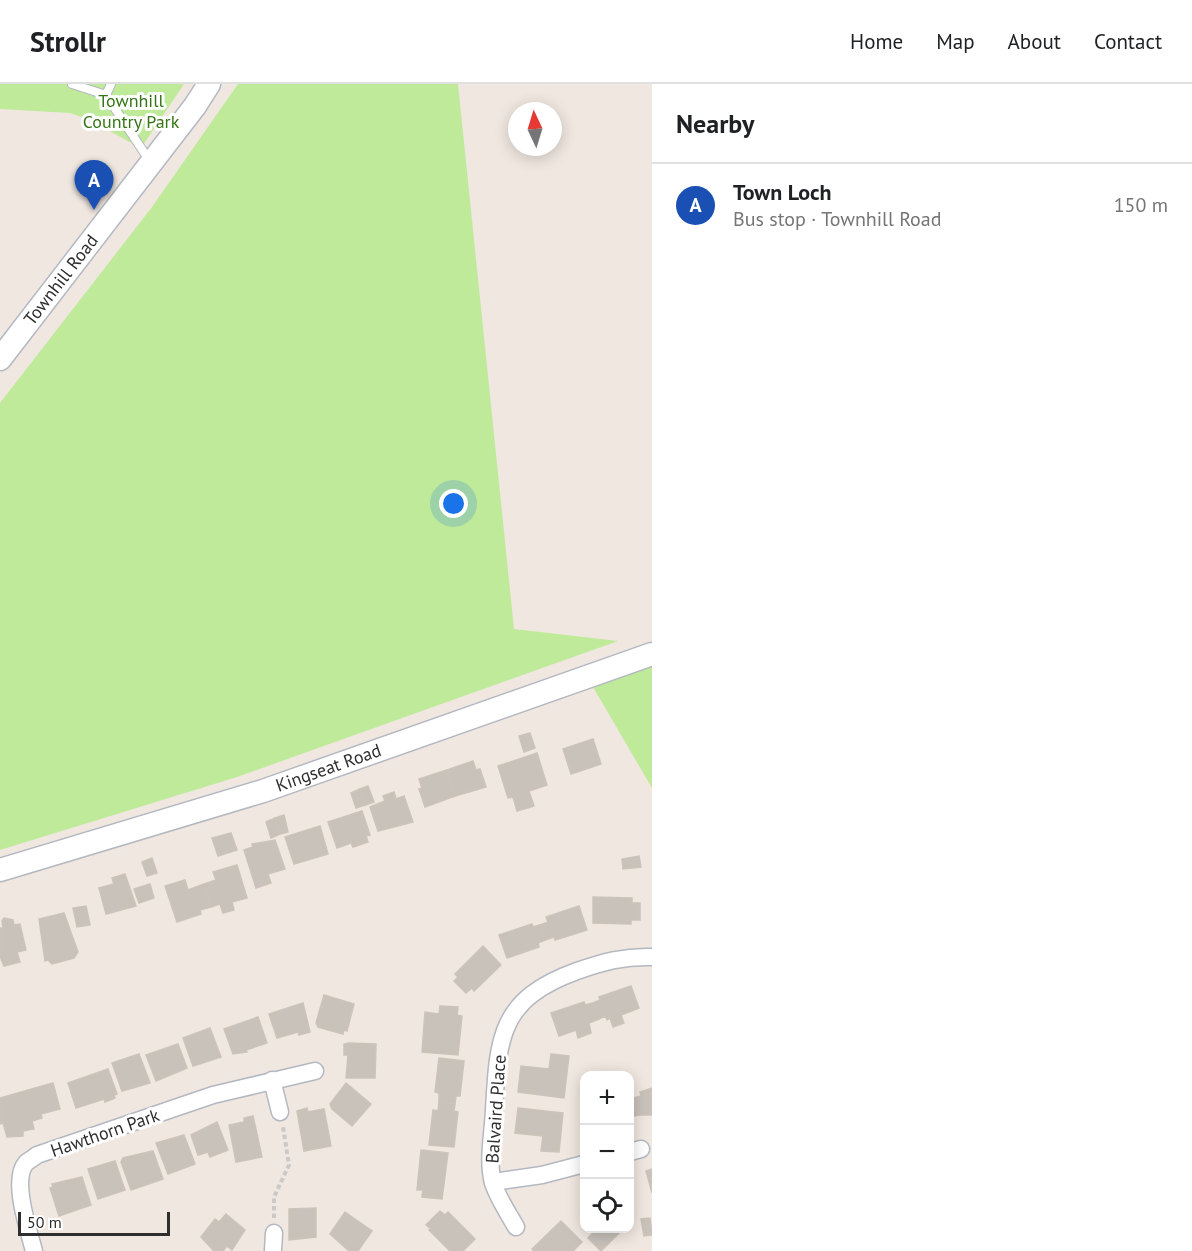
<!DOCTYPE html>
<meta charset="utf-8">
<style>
body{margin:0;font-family:"PT Sans",sans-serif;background:#f6f6f6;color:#202124}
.controls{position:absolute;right:18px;bottom:18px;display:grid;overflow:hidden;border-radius:12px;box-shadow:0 3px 15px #0003}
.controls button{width:54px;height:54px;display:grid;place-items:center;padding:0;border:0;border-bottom:2px solid #e0e0e0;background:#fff;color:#202124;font:30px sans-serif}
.compass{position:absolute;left:508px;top:18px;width:54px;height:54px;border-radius:50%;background:#fff;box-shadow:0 3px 15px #0003;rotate:356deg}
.scale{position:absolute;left:18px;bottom:15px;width:152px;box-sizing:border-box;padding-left:6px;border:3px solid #2e2e2e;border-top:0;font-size:16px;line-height:21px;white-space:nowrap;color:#2e2e2e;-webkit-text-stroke:4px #fff;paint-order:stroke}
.you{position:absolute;left:454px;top:420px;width:21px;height:21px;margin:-15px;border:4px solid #fff;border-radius:50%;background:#1a73e8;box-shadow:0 0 0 9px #1a73e833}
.badge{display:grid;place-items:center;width:39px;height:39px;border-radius:50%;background:#3e7cff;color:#fff;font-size:20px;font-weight:700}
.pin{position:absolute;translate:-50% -50px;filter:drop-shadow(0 2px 3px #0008)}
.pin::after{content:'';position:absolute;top:32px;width:21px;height:18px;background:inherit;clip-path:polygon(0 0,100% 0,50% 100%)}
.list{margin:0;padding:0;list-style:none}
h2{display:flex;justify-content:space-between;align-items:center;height:78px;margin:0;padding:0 24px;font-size:26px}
h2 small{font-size:20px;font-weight:400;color:#757577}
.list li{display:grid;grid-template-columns:39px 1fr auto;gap:18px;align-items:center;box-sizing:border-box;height:84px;padding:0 24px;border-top:2px solid #e0e0e0}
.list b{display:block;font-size:22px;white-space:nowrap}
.list p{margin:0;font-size:20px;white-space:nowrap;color:#757577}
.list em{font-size:20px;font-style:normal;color:#757577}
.icon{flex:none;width:33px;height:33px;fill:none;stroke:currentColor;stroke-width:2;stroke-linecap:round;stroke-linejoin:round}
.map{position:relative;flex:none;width:652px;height:1167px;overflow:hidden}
header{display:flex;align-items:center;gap:36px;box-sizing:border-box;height:84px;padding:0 30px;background:#fff;border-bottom:2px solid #e0e0e0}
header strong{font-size:28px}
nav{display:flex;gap:33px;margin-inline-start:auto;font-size:21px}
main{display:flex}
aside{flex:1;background:#fff}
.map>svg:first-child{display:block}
.green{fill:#bfea99}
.building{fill:#c8c2bb;stroke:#ccc3b9;stroke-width:1.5}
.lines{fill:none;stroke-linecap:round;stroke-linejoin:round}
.lane-casing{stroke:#b4b8c2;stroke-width:10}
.street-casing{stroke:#b4b8c2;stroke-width:19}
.secondary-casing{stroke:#b4b8c2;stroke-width:25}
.path{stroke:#c9c9c9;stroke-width:4;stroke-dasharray:4.5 3;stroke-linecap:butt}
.lane{stroke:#fff;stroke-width:8}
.street{stroke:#fff;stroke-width:16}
.secondary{stroke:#fff;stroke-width:22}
.labels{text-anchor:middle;stroke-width:6;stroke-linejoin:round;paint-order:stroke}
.park-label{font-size:18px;fill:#357415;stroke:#fff}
.street-label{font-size:18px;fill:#2e2e2e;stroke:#fff}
</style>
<header>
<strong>Strollr</strong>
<nav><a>Home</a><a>Map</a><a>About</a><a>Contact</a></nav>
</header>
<main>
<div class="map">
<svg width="652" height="1167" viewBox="0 0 652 1167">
<rect width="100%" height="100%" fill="#f0e7e0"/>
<g class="green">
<path d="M0,0H184L141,64L85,34L70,29L0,25Z"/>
<path d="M238,0H458L514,545L618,557L237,693L0,766V319L152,123Z"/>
<path d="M652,582V704L593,603Z"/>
</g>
<g class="building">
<path d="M530,649L535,664L524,668L519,652Z"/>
<path d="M593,655L601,680L571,690L563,665Z"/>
<path d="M537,669L547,701L529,707L534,722L517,727L513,713L508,714L498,682Z"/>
<path d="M473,677L476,686L480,685L486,703L455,712L447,686Z"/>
<path d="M447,686L455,712L425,723L419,705L422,704L419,695Z"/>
<path d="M368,702L374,718L365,721L360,705Z"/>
<path d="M360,705L365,721L356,724L351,709Z"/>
<path d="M394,708L396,715L404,712L413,738L378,747L370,723L385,717L383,712Z"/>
<path d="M362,727L370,751L366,752L368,758L353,763L351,759L337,764L328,738Z"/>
<path d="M284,731L288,748L280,750L275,734Z"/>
<path d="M275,734L280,750L271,754L266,738Z"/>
<path d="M320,742L328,770L294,780L285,753Z"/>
<path d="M231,749L237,766L218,772L212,754Z"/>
<path d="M275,756L285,785L268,790L271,799L256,804L244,766L253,763L252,760Z"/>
<path d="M639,772L641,783L623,785L622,775Z"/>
<path d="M152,774L157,789L147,792L142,778Z"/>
<path d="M237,781L247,814L232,818L234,826L223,829L220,820L211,823L204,800L216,796L213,788Z"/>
<path d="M125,790L136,822L106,830L99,804L114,800L112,794Z"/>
<path d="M185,796L188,806L204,800L211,823L200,826L201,830L177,838L165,802Z"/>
<path d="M150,800L154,814L139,819L134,805Z"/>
<path d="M593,813L632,814V819H640V836H631V840L593,839Z"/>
<path d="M86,822L90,841L77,843L73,824Z"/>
<path d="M579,822L587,846L555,856L554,853L545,856L540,841L548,838L546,833Z"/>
<path d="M64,829L78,868L74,874L52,880L48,876L45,877L39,835Z"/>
<path d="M4,834L13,836L14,841L20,840L26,866L17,868L20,878L4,882L0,872V844H3L2,837Z"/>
<path d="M532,840L533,843L540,841L545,856L538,859L539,863L507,874L499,851Z"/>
<path d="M483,862L501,881L474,907L472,904L466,909L454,897L458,893L455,890Z"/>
<path d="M631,902L639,924L621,931L624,939L613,943L610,934L607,936L605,932L599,935L593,919L600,916L599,913Z"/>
<path d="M324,911L354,920L347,947L344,946L343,950L318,943L316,939Z"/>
<path d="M584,918L585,921L593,919L599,935L589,939L591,949L578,954L576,946L559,952L551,929Z"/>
<path d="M303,919L310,948L299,951L298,948L277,954L269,930Z"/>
<path d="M440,922L458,923L457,931L462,932L458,971L422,968L425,928L439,930Z"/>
<path d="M258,933L267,959L246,966L247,968L233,970L224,945Z"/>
<path d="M210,944L221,973L193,982L183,954Z"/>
<path d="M349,959L376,960L375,994H346L348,971H344V960Z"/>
<path d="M178,960L187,984L156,997L146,971Z"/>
<path d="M139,970L150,999L122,1007L112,979Z"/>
<path d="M551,970L569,972L564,1014L518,1008L521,982L549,985Z"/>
<path d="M439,974L464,977L460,1012H456L455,1020L439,1018V1009L435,1008Z"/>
<path d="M108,985L117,1010L114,1011L115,1014L105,1018L104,1015L76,1024L68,999Z"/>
<path d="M53,999L60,1025L41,1030L42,1034L32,1037L34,1045L23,1047V1052L7,1053L3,1039L0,1040V1014Z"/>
<path d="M346,999L371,1020L352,1042L332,1025L330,1020Z"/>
<path d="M652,1004V1031H639L634,1014L641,1012L640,1008Z"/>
<path d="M634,1014L639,1031L630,1033V1037V1015Z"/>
<path d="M439,1018L455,1020L454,1027L458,1028L454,1063L429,1061L433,1026L438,1027Z"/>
<path d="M307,1024L308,1028L324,1025L331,1062L304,1067L297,1027Z"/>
<path d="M518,1024L563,1029L559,1068L541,1067L543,1052L515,1049Z"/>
<path d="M253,1032L262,1073L236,1078L229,1041L244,1038V1034Z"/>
<path d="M217,1038L228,1066L210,1073L208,1068L198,1071L191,1051Z"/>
<path d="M184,1051L195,1080L168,1090L156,1059Z"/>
<path d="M421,1066L448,1069L442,1115L422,1113L423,1106H417Z"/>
<path d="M153,1067L163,1095L131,1106L121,1078L123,1074Z"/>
<path d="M115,1077L125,1106L98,1115L88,1085Z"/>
<path d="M652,1085V1109L646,1087Z"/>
<path d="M82,1093L91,1121L59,1132L50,1104L53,1103L52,1100Z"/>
<path d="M316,1124V1153L289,1156V1125Z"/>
<path d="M440,1127L445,1131L448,1128L475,1155L463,1167H450L429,1146L431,1145L426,1141Z"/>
<path d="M345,1128L372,1147L358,1167H349L330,1150Z"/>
<path d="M226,1130L245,1146L232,1166L227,1162L223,1167H214L201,1153L215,1135L219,1138Z"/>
<path d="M650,1134L652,1151L644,1152L641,1135Z"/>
<path d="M561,1137L582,1158L573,1167H534L532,1165Z"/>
<path d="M597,1144H624L601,1167L588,1154Z"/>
</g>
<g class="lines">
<defs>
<g id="lane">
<path d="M72,0L106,11L151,79"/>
<path d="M106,11L111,0"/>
</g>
<g id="street">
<path d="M272,996L280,1028"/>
<path d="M630,1068L641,1065"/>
<path d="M493,1098L542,1091L584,1080"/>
<path d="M516,1143C508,1129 498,1114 493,1099C487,1076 493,1049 494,1026C498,952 500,915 577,887C603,878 624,872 652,873"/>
<path d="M34,1167C29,1147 11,1096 26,1079C29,1076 34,1074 37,1071L213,1011L315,987"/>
<path d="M273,1167L274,1149"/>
</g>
<g id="secondary">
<path id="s1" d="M0,275L195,22L209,0"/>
<path id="s2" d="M0,786L263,707L652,570"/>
</g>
</defs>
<use href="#lane" class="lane-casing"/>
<use href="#street" class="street-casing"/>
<use href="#secondary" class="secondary-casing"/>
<path class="path" d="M274,1134V1113L289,1081L283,1043"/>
<use href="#lane" class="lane"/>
<use href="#street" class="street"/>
<use href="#secondary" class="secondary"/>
</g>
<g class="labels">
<g class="park-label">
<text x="131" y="23">Townhill<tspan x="131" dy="21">Country Park</tspan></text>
</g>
<g class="street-label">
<text dy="6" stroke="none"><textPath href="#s1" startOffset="100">Townhill Road</textPath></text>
<text dy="6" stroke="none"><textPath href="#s2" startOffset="344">Kingseat Road</textPath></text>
<text transform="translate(496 1025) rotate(-86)" y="6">Balvaird Place</text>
<text transform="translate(105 1049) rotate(-19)" y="6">Hawthorn Park</text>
</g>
</g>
</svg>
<div class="controls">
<button>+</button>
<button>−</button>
<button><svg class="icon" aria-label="locate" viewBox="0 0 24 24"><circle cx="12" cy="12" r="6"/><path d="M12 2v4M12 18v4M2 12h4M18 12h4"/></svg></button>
</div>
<svg class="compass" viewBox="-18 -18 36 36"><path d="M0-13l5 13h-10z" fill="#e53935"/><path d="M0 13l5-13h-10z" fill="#757577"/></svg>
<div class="scale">50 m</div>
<div class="you"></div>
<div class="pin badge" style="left:94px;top:126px;background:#1a4fb4">A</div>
</div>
<aside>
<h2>Nearby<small></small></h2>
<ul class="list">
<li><span class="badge" style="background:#1a4fb4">A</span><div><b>Town Loch</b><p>Bus stop · Townhill Road</p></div><em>150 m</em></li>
</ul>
</aside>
</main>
